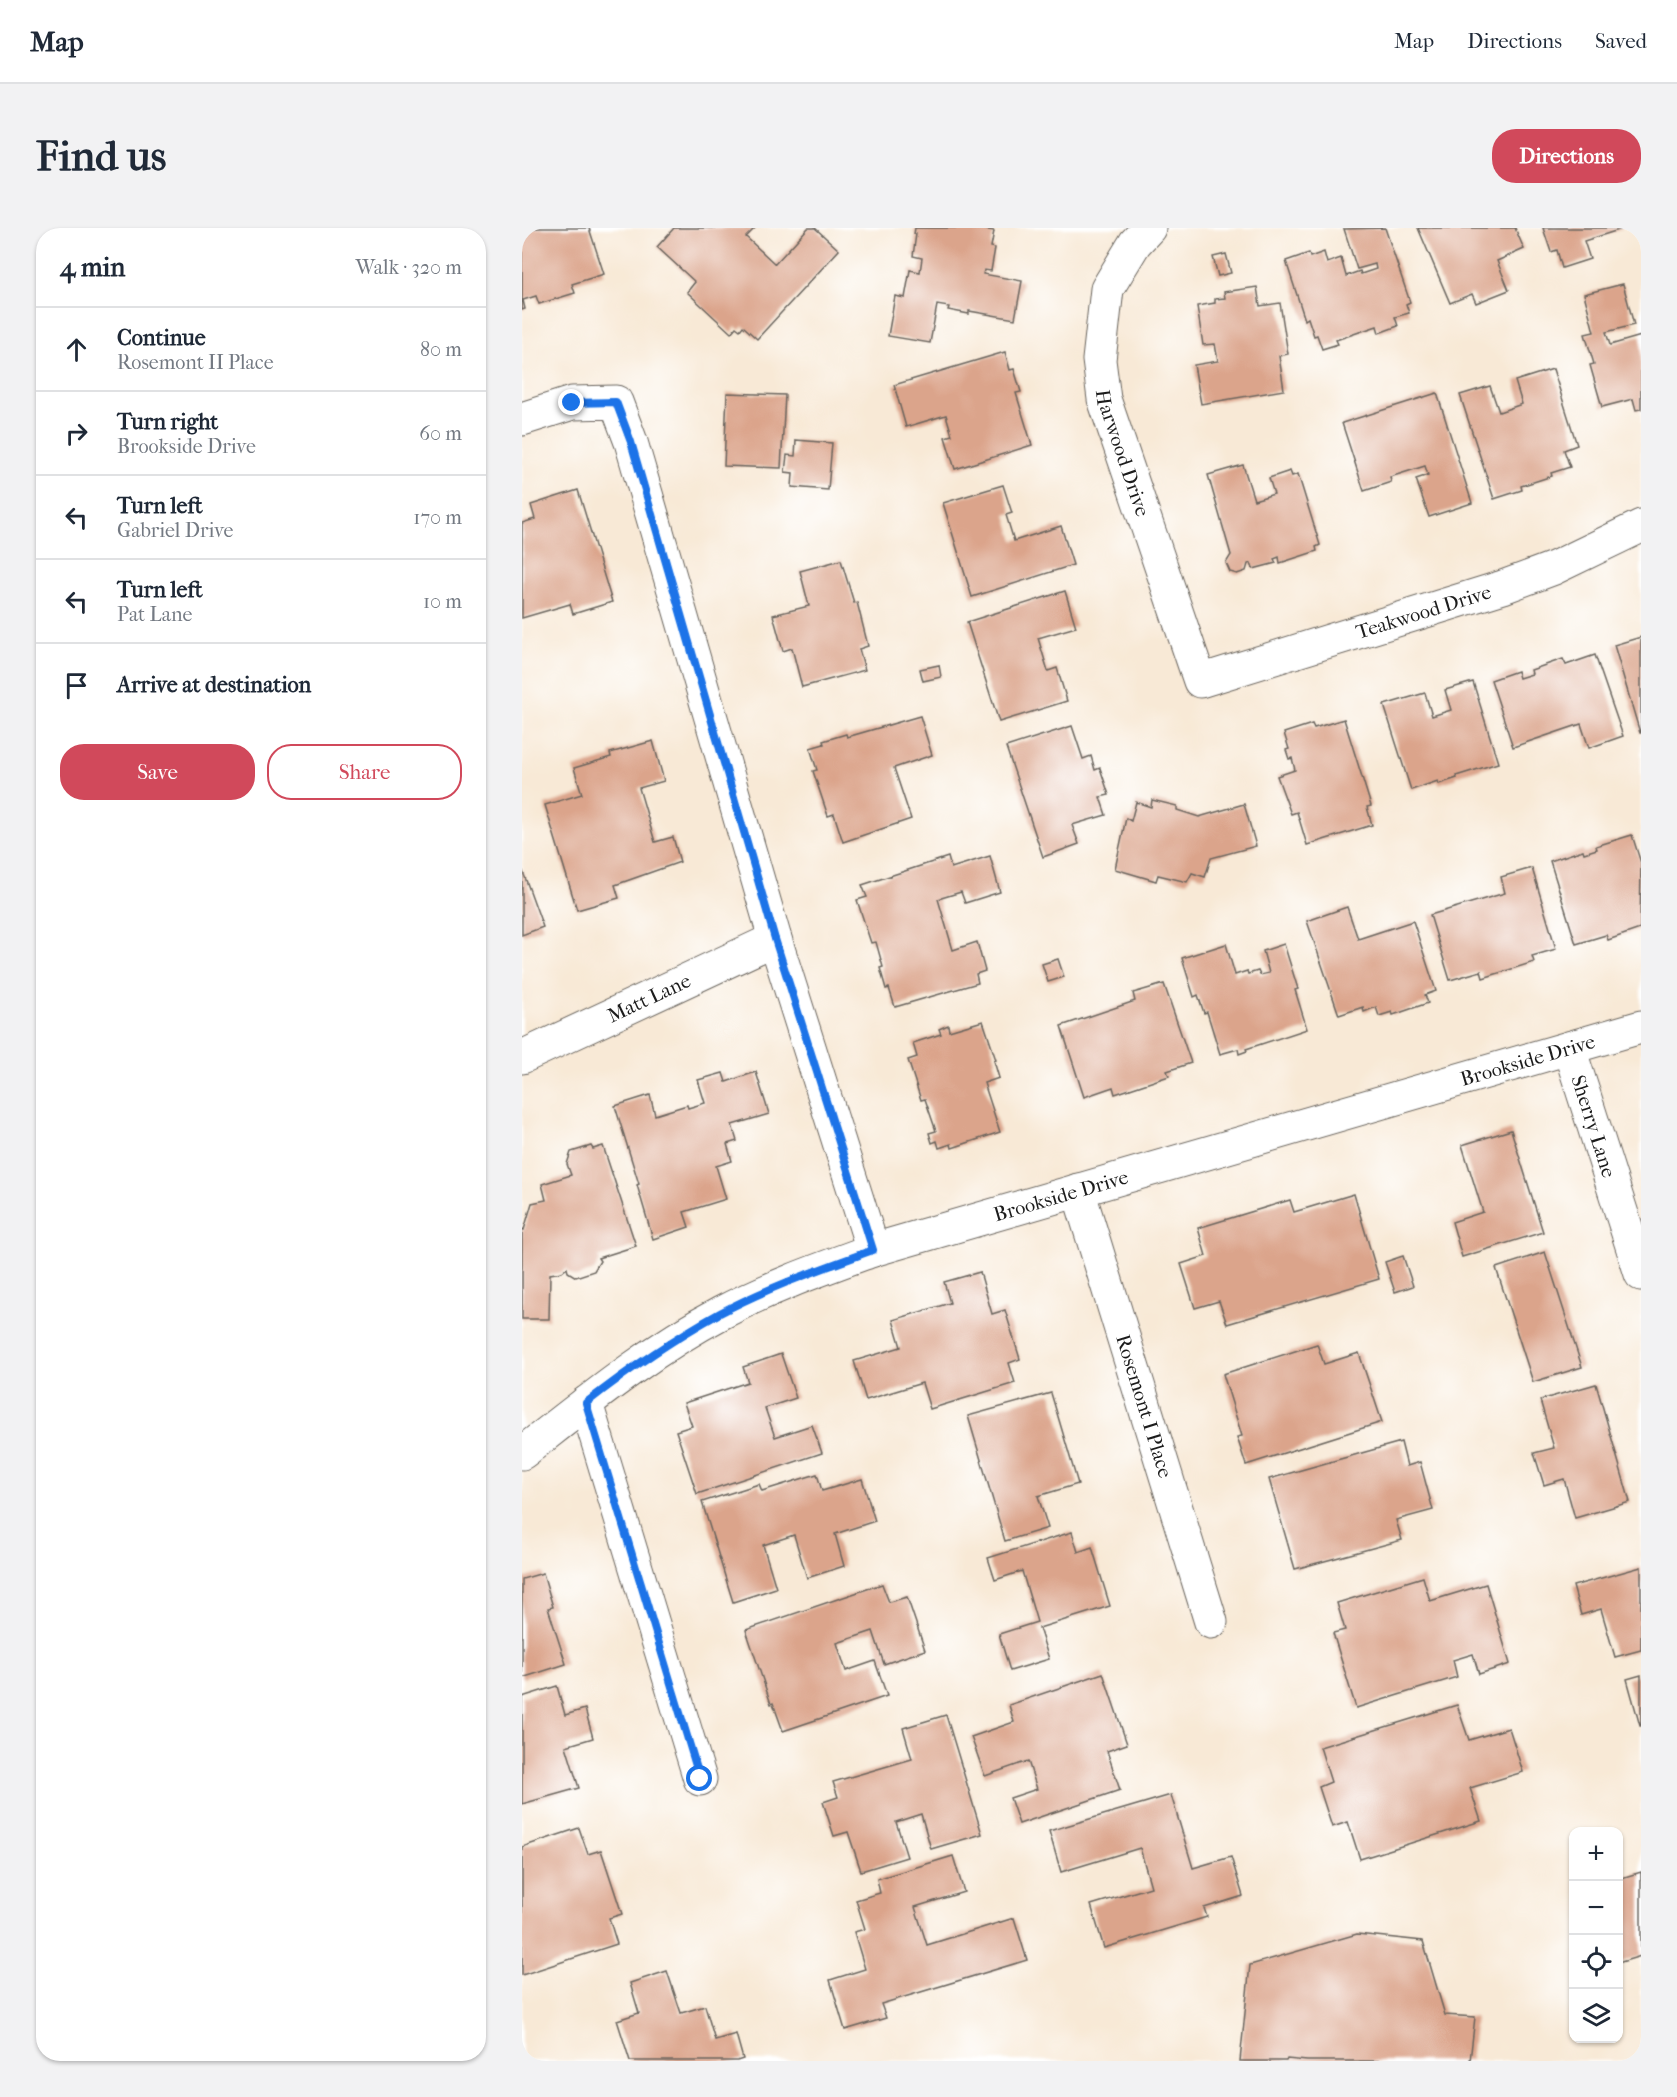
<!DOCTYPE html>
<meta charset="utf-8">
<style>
body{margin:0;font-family:"IM FELL French Canon",serif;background:#f2f2f3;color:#1f2937}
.controls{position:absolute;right:18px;bottom:18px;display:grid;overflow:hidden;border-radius:12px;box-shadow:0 2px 4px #0004}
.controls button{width:54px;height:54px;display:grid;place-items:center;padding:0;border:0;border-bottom:2px solid #e0e1e3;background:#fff;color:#1f2937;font:30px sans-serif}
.stop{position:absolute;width:18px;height:18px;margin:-14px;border:4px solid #1a73e8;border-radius:50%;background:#fff}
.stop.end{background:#1a73e8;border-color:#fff;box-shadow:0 2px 6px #0008}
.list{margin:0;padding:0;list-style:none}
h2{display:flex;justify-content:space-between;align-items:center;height:78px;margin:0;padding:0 24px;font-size:26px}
h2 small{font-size:20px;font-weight:400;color:#747a83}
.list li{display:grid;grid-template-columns:39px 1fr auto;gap:18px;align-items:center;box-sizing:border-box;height:84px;padding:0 24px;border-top:2px solid #e0e1e3}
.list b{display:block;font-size:22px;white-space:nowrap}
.list p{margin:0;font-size:20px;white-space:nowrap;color:#747a83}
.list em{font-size:20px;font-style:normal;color:#747a83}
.actions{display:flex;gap:12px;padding:18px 24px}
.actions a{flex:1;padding:14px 0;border:2px solid #d1495b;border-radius:24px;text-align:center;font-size:21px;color:#d1495b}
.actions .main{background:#d1495b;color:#fff}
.icon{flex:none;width:33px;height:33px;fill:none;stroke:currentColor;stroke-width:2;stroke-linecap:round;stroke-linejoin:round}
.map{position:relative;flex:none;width:1119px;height:1833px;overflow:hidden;border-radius:24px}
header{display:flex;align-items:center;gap:36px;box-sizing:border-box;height:84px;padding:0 30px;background:#fff;border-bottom:2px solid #e0e1e3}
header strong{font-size:28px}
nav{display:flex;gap:33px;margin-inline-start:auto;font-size:21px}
.intro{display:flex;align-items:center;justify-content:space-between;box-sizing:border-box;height:144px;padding:0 36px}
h1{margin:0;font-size:42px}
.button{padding:15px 27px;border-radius:24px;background:#d1495b;color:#fff;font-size:21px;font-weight:700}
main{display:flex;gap:36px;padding:0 36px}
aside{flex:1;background:#fff;border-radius:24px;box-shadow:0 2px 4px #0004}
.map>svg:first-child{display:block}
.building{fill:#dba48b}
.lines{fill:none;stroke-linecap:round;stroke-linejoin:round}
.minor-casing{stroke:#69645d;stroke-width:35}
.minor{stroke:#fff;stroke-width:33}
.route{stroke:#1a73e8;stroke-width:8}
.labels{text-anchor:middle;stroke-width:6;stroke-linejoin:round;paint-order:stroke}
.street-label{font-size:20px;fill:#1c1c1c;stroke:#fff}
</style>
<header>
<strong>Map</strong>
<nav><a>Map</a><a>Directions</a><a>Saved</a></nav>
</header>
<div class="intro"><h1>Find us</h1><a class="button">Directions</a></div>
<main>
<aside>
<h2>4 min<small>Walk · 320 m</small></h2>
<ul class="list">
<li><svg class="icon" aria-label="ahead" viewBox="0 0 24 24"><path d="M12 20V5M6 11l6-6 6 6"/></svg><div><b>Continue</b><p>Rosemont II Place</p></div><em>80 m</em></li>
<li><svg class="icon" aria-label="right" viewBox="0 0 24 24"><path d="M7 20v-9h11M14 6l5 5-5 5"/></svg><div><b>Turn right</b><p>Brookside Drive</p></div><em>60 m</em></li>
<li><svg class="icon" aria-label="left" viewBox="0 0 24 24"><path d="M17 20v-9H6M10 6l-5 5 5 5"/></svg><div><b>Turn left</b><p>Gabriel Drive</p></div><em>170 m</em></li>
<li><svg class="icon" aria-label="left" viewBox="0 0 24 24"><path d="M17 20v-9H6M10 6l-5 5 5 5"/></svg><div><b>Turn left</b><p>Pat Lane</p></div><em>10 m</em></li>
<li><svg class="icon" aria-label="arrive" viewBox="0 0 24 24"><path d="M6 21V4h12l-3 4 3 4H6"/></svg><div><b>Arrive at destination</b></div></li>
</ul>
<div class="actions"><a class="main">Save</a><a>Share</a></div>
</aside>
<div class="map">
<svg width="1119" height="1833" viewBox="0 0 1119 1833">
<rect width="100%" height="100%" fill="#fff"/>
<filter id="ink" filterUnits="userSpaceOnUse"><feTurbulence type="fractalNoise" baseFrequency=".0167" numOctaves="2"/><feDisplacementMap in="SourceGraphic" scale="12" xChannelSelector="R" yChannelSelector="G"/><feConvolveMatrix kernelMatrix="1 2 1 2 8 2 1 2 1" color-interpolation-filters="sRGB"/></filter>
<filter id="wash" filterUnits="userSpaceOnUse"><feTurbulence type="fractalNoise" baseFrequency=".008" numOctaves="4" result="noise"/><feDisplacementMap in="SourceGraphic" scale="24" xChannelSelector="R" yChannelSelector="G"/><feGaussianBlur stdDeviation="1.35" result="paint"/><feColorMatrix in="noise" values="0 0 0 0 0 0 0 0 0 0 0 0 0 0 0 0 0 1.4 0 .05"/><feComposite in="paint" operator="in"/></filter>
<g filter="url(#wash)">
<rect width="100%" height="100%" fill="#f8e9d6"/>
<g id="blocks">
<g class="building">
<path d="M0,0H67L82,46L50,56L53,65L17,76L14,68L1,72L3,81L0,82Z"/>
<path d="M152,0H233L224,9L253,36L286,0H293L317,22L235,111L221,98L218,102L214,99L209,105L165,64L173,54L135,19Z"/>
<path d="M393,0H456L472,3L469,19L473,20L469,43L462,42L461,46L500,53L493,91L447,83V86L426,82L427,79L415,77L408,115L366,108L373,68L383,70L388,42L398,44L400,30L391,28L394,6H392Z"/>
<path d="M863,0L888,74L884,76L887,85L873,89L876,98L857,105L855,98L814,112L816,116L800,121L795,107L792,108L786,90L783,92L764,33L787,25L788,29L802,24L805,35L819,30L824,48L838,43L839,46L854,41L853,36L835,41L822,1Z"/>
<path d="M896,0H993L1002,21L975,33L987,62L954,75L950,66L928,75Z"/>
<path d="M1021,0H1103L1062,13L1068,31L1040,40L1035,22L1029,24Z"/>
<path d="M704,26L709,45L696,48L691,29Z"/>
<path d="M1101,56L1112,97L1084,104L1088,117L1119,108V181L1114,182L1111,171L1080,179L1068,137L1072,136L1063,106L1072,104L1062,66Z"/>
<path d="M735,59L738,78L758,75L766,126L757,128L762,162L679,176L672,137L696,133L693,116L681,117L675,78L693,75V71L703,70L702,64Z"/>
<path d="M483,124L488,142L492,141L499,164L494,165L510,217L433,241L423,209L430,207L424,187L384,199L372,157Z"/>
<path d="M1031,141L1055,217L1042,222L1048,239L1029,245L1030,248L999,258L1000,262L972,271L938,167L968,158L977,184L1000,176L993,153Z"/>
<path d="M205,165L263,167L259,240L202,238Z"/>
<path d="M915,165L950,275L907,289L894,251L906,247L903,238L868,249L869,254L842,263L820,195Z"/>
<path d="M274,212L310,215L306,262L270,259L271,245L263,244L265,227L273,228Z"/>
<path d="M721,237L732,272L752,266L747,250L768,243L770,248L776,246L798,317L794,319L795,323L758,335L757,329L752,331L754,335L731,341L729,335L726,336L724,343L715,346L708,344L704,335L709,327L686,247Z"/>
<path d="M481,257L490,285L484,287L492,313L539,298L551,337L450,369L421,275Z"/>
<path d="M56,262L90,374L51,386L48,376L0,390V295L13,291L9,277Z"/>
<path d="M319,332L332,375L335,374L346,418L337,421L343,442L280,459L270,420L261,423L251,387L287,378L278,343Z"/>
<path d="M543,363L554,399L516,410L526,443L535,440L545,473L477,494L445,394Z"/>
<path d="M1119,409V505H1118L1092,417Z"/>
<path d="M1073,427L1101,508L1067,520L1059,496L991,519L969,452L995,443L997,450L1010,446L1009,442L1041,431L1044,437Z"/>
<path d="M417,437L419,449L401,453L398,441Z"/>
<path d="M951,454L976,535L934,548L935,550L917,556L916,553L889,562L862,477L903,465L910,488L929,482L923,462Z"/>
<path d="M398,488L410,527L372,540L389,591L321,614L312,586L306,588L291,543L295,542L288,520L302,516L301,513L324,506L325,509Z"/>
<path d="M822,491L849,578L845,579L850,597L785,617L775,584L769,586L755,548L773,542L770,530L767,531L764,522L767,521L762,505L790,496L792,500Z"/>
<path d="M550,498L561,531L569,528L573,542L578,540L587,567L578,569L584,587L550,597L557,616L521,629L484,519Z"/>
<path d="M131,513L142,553L117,560L133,614L151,609L158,634L93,657L97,670L55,682L23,577L60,566L52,540L89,529L88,525Z"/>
<path d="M630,572L655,578V582L677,589L722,576L734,618L689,630L683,649L670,645L665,654L636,647L634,653L593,641L604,590L609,593L614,574L629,579Z"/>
<path d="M1110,607L1119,635L1118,701L1086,712L1084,707L1054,716L1028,633L1061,622L1062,625L1075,621L1074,618Z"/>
<path d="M468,628L478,664L443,675L439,664L416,671L431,722L455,714L463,743L454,746L456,755L373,779L367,760L364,761L358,740L361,739L354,714L349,715L335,672L345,669L340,657L426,629L429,640Z"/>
<path d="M1010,640L1034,721L1010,728L1012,734L961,750L959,743L928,752L908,687L983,665L979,649Z"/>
<path d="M0,641L21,699L0,707Z"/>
<path d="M825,679L836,711L891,693L914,763L903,767L906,775L871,787L870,784L857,788L854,779L842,784L841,779L817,787L785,693Z"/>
<path d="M704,716L713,747L725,743L726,746L736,743L738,747L747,745L741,723L762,716L776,761L773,762L785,801L724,821L725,823L717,826L716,821L698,826L685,784L682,785L676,767L672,769L660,730Z"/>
<path d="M536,731L542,749L526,754L520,736Z"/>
<path d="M642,756L669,835L645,843L647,848L593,866L591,859L562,869L539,798L613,773L611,765Z"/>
<path d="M461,793L474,832L472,833L477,850L462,855L478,904L430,920L429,916L417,920L415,913L410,915L407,905L414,903L403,871L399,872L386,832L395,829L391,815L419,806L417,801L426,797L427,803Z"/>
<path d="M234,844L247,886L210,897L215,913L205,916L210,933L194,938L204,971L162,984L167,999L131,1011L115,957L117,956L93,878L128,867L133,887L165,877L166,880L183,875L176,852L201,845L204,854Z"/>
<path d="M989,902L1021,1004L940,1029L930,994L961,984L940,917Z"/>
<path d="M69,918L71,921L81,918L114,1018L76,1030L78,1033L72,1043L54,1049L46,1044L45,1040L40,1044L28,1046L27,1091H0V1001L2,1002L10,975L24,972L20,956L49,947L45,936L49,924Z"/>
<path d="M832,966L857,1051L705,1096L697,1073L673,1080L659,1036L684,1028L676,1000L768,972L772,984Z"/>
<path d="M1023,1024L1060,1139L1011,1154L974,1040Z"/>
<path d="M881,1028L891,1058L873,1064L863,1034Z"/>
<path d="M458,1044L470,1086L483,1082L498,1131L487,1135L493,1155L408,1181L400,1155L344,1172L332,1133L379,1119L371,1092L428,1075L422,1054Z"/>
<path d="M795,1116L802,1136L837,1125L860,1194L724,1237L715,1209L720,1208L701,1146Z"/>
<path d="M259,1126L274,1170L243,1180L253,1209L290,1197L300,1225L175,1266L154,1203L170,1198L162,1175L226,1154L221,1139Z"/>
<path d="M1074,1156L1108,1274L1053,1290L1042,1251L1022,1257L1012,1225L1032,1220L1018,1172Z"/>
<path d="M529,1165L556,1256L516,1268L526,1300L483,1313L446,1188Z"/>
<path d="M879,1214L885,1238L898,1234L911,1282L874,1292L880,1312L773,1341L747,1251Z"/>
<path d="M295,1246L300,1263L340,1251L353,1293L313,1306L322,1338L285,1350L272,1307L241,1317L254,1360L211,1374L180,1274L237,1256L240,1263Z"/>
<path d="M550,1304L556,1324L570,1319L588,1378L517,1400L527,1431L488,1443L477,1406L515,1394L500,1343L473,1352L466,1330Z"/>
<path d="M1119,1339V1422L1093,1429L1079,1381L1059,1387L1051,1358Z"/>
<path d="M21,1345L31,1379L26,1380L44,1436L0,1450V1351Z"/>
<path d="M901,1349L908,1373L964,1356L988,1436L957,1446L951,1426L931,1432L935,1449L834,1480L811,1405L823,1402L815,1375Z"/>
<path d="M360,1356L367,1374L385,1369L403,1422L362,1436L351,1403L315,1415L324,1443L353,1433L365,1468L261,1503L251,1475L249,1476L224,1402Z"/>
<path d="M581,1445L605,1516L585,1523L598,1562L497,1596L488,1570L515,1561L506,1533L463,1548L449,1509L492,1494L487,1477Z"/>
<path d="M1119,1447V1498H1118L1105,1451Z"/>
<path d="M35,1458L43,1487L63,1481L71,1510L44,1518L57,1560L0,1576V1469Z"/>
<path d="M935,1477L947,1512L987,1500L1001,1544L948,1560L959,1593L838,1631L826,1594L810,1599L797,1559L809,1554L798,1519Z"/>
<path d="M424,1487L460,1606L409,1621L399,1586L374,1594L385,1629L339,1643L326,1604L312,1608L301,1574L316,1569L311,1554L390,1531L381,1500Z"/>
<path d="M649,1567L671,1640L709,1629L721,1668L682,1680L685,1689L582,1720L569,1677L629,1659L618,1620L539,1644L527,1603Z"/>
<path d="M57,1600L66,1626L79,1622L100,1686L87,1690L95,1716L0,1747V1619Z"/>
<path d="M431,1628L442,1664L393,1679L405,1717L492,1690L505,1732L359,1776L364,1790L323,1802L308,1752L343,1741L332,1704L343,1701L334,1672L358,1665L355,1651Z"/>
<path d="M1119,1644V1728L1096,1735V1651Z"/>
<path d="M835,1706L901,1713L923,1787L953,1789L948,1833H785L765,1831L764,1833H718L728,1737Z"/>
<path d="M145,1743L159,1785L183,1778L193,1812L214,1806L221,1831L215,1833H108L95,1792L117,1785L108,1755Z"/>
</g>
</g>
</g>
<g filter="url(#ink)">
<use href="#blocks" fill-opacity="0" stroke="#69645d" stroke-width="1.5"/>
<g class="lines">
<defs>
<g id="minor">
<path id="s1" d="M627,0L613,15L585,61L577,132L582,171L678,453L981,359L1032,340L1119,298"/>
<path d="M0,191L50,175L94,174L109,214L253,711L351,1022"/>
<path id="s2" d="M1047,820L1119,1046"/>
<path id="s3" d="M0,829L253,711"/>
<path id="s4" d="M556,962L689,1394"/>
<path d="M64,1175L178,1551"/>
<path id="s5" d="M0,1225C64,1175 127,1123 199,1085C248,1059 299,1041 351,1022L1119,799"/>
</g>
</defs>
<use href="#minor" class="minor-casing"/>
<use href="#minor" class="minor"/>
</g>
</g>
<g class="lines" filter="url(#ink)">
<path class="route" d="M50,175L94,174L109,214L253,711L351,1022C299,1041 247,1059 198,1085C151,1111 106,1142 64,1175L178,1551"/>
</g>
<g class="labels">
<g class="street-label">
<text dy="7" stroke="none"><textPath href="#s1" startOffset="242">Harwood Drive</textPath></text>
<text dy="7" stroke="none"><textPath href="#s1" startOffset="717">Teakwood Drive</textPath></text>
<text dy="7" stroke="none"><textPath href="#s3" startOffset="140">Matt Lane</textPath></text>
<text dy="7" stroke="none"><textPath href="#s5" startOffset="1090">Brookside Drive</textPath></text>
<text dy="7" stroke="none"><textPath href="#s2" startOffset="82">Sherry Lane</textPath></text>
<text dy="7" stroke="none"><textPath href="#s5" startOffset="604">Brookside Drive</textPath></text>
<text dy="7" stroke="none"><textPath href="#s4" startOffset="226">Rosemont I Place</textPath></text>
</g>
</g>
</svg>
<div class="controls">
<button>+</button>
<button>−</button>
<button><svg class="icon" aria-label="locate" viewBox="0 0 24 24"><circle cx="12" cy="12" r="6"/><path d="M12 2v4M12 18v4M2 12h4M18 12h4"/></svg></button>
<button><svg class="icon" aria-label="layers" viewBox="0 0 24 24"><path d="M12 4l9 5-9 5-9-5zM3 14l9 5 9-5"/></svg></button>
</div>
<div class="stop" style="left:178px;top:1551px"></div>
<div class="stop end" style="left:50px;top:175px"></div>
</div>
</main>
